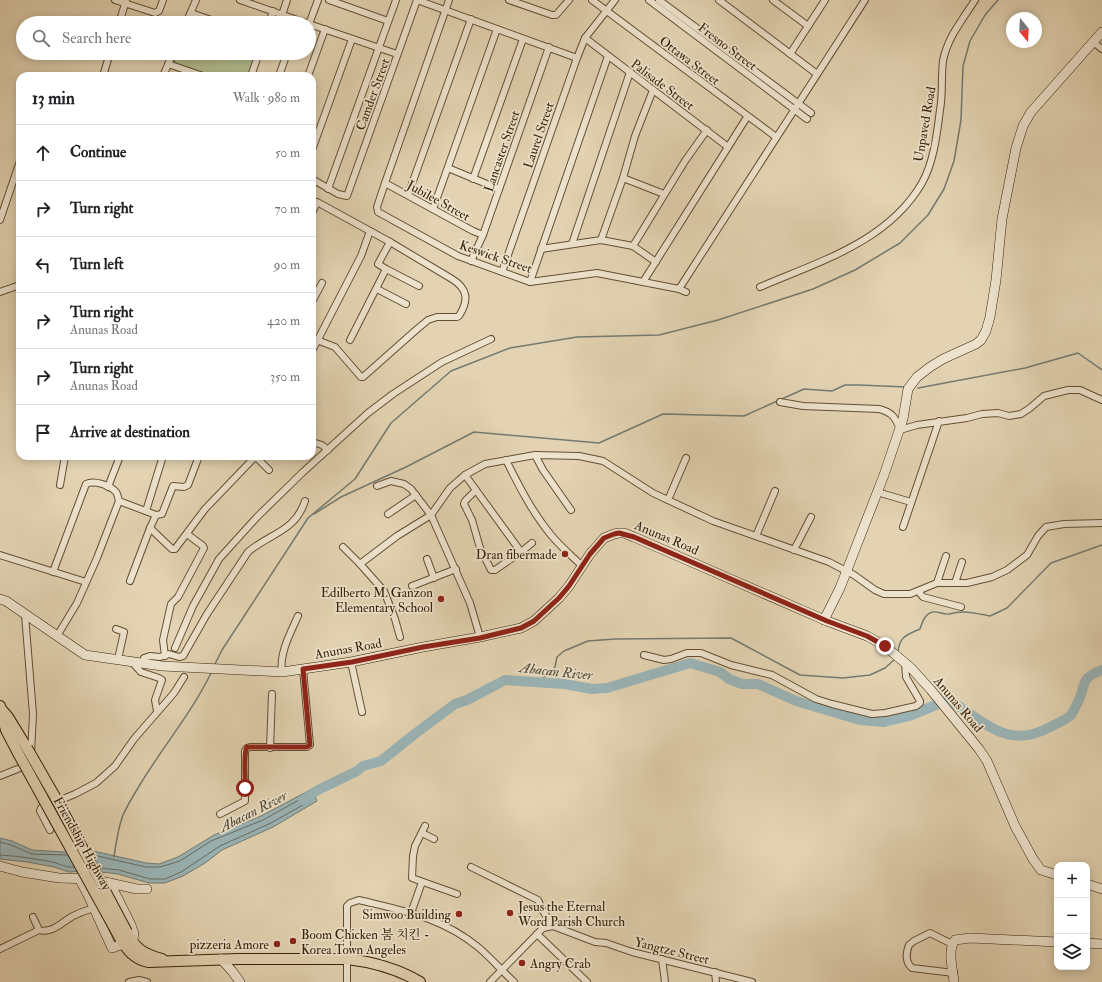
<!DOCTYPE html>
<meta charset="utf-8">
<style>
body{margin:0;font-family:"IM FELL Double Pica","Noto Serif KR",serif;background:#f2f2f2;color:#202124}
.controls{position:absolute;right:12px;bottom:12px;display:grid;overflow:hidden;border-radius:8px;box-shadow:0 2px 10px #0003}
.controls button{width:36px;height:36px;display:grid;place-items:center;padding:0;border:0;border-bottom:1px solid #e0e0e0;background:#fff;color:#202124;font:20px sans-serif}
.compass{position:absolute;left:1006px;top:12px;width:36px;height:36px;border-radius:50%;background:#fff;box-shadow:0 2px 10px #0003;rotate:162deg}
.stop{position:absolute;width:12px;height:12px;margin:-9px;border:3px solid #8f2418;border-radius:50%;background:#fff}
.stop.end{background:#8f2418;border-color:#fff;box-shadow:0 1px 4px #0008}
.list{margin:0;padding:0;list-style:none}
h2{display:flex;justify-content:space-between;align-items:center;height:52px;margin:0;padding:0 16px;font-size:17px}
h2 small{font-size:13px;font-weight:400;color:#757577}
.list li{display:grid;grid-template-columns:26px 1fr auto;gap:12px;align-items:center;box-sizing:border-box;height:56px;padding:0 16px;border-top:1px solid #e0e0e0}
.list b{display:block;font-size:15px;white-space:nowrap}
.list p{margin:0;font-size:13px;white-space:nowrap;color:#757577}
.list em{font-size:13px;font-style:normal;color:#757577}
.icon{flex:none;width:22px;height:22px;fill:none;stroke:currentColor;stroke-width:2;stroke-linecap:round;stroke-linejoin:round}
.map{position:relative;flex:none;width:1102px;height:982px;overflow:hidden}
.search{position:absolute;background:#fff;box-shadow:0 2px 10px #0003;left:16px;top:16px;width:300px;height:44px;display:flex;align-items:center;gap:10px;box-sizing:border-box;padding:0 14px;border-radius:22px;color:#757577;font-size:15px}
.panel{position:absolute;background:#fff;box-shadow:0 2px 10px #0003;left:16px;top:72px;width:300px;height:388px;border-radius:12px}
.map>svg:first-child{display:block}
.green{fill:#b3bc8d;stroke:#76704a}
.water{fill:#9ab5b8;stroke:#737b71}
.lines{fill:none;stroke-linecap:round;stroke-linejoin:round}
.shore{stroke:#696c60;stroke-width:1}
.stream{stroke:#737b71;stroke-width:1.5}
.river{stroke:#9ab5b8;stroke-width:10}
.street-casing{stroke:#634f32;stroke-width:8}
.secondary-casing{stroke:#382307;stroke-width:10}
.primary-casing{stroke:#382307;stroke-width:12}
.street{stroke:#ede2cd;stroke-width:6}
.secondary{stroke:#ede2cd;stroke-width:9}
.primary{stroke:#e3d3b2;stroke-width:10}
.primary-bridge-casing{stroke:#382307;stroke-width:12;stroke-linecap:butt}
.primary-bridge{stroke:#e3d3b2;stroke-width:10}
.route{stroke:#8f2418;stroke-width:5}
.poi-dot{fill:#8f2418;stroke:#ede2cd;stroke-width:1.5}
.labels{text-anchor:middle;stroke-width:3.5;stroke-linejoin:round;paint-order:stroke}
.street-label{font-size:13px;fill:#382307;stroke:#ede2cd}
.poi-label{font-size:13px;fill:#382307;stroke:#ede2cd;text-anchor:end}
.water-label{font-size:14px;font-style:italic;fill:#504833;stroke:#ede2cd}
</style>
<div class="map">
<svg width="1102" height="982" viewBox="0 0 1102 982">
<rect width="100%" height="100%" fill="#e3d3b2"/>
<filter id="stains"><feTurbulence type="fractalNoise" baseFrequency=".005" numOctaves="4"/><feColorMatrix values="0 0 0 0 .2 0 0 0 0 .09 0 0 0 0 .02 0 0 0 .5 -.17"/></filter>
<radialGradient id="worn" r=".72"><stop offset=".6" stop-color="#630" stop-opacity="0"/><stop offset="1" stop-color="#630" stop-opacity=".3"/></radialGradient>
<path class="green" d="M178,53H257L248,76H212L174,63Z"/>
<path class="water" d="M312,789L317,801L273,827L222,850L205,863L183,876L165,883H149L118,874L101,872L86,871L69,872L54,867L27,862L0,859V838L12,841L32,850L63,852L89,850L146,863L159,864L178,857L214,835L261,816Z"/>
<g class="lines">
<g class="shore">
<path d="M0,842L11,845L32,854L68,855"/>
<path d="M0,855C18,856 36,859 53,862C60,864 67,868 74,867"/>
<path d="M93,855L146,867H160L180,861L211,841L263,820L308,795L310,796L311,798V800L301,806L271,823L220,846L181,872L165,879H150L119,870L100,868"/>
</g>
<g class="stream">
<path d="M918,388L1025,368L1078,353L1102,370"/>
<path d="M314,514L341,497L406,467L474,432L599,443L663,414L744,416L804,389L832,391L845,385H859L906,387"/>
<path d="M898,653C899,637 906,635 920,629C922,623 925,613 933,612C938,611 944,615 949,614C964,610 974,613 990,616L1007,608L1051,563L1102,545"/>
<path d="M214,666L222,650L308,518L355,479L391,423L451,371L510,348L577,337L659,335L718,320L813,289L855,270L900,243L928,215L944,189L954,161L961,120L963,66L970,41L985,15L998,0"/>
<path d="M537,682L549,674L555,667L557,657L564,651L588,641L615,639L731,638L800,675L843,678L870,675L885,668L895,659"/>
<path d="M114,857C116,843 118,828 123,815C128,804 135,793 141,783C164,745 193,711 212,671"/>
</g>
<path class="river" d="M303,800L316,791L357,771L363,766L381,761L416,733L455,704L467,700L505,680L564,684L592,689L607,688L690,663L720,672L729,679L742,684H758L796,701L860,720L884,722L909,716L948,700C985,720 1006,752 1052,726C1058,723 1066,720 1071,715C1073,712 1075,708 1077,704C1087,686 1078,679 1102,670"/>
<defs>
<g id="street">
<path d="M115,0L155,13L159,11L163,0"/>
<path d="M240,0L306,23"/>
<path d="M329,0L388,21"/>
<path d="M417,0L577,58"/>
<path d="M449,0L385,183L377,207L378,212L458,256L530,282L597,273L679,289L686,292"/>
<path d="M509,0L552,15H556L569,0"/>
<path d="M592,0L776,137"/>
<path d="M649,0L807,119"/>
<path d="M659,0L811,113"/>
<path d="M719,0L817,74"/>
<path d="M773,0L808,26"/>
<path d="M191,13L220,23"/>
<path d="M282,15L287,0"/>
<path d="M119,23L126,1"/>
<path d="M186,23L196,0"/>
<path d="M269,23L273,11"/>
<path d="M309,24L397,54"/>
<path d="M309,24L318,0"/>
<path d="M585,38L728,147"/>
<path d="M1093,42L1102,49"/>
<path d="M790,54L825,0"/>
<path d="M168,64L203,76"/>
<path d="M103,76L110,53"/>
<path d="M163,76L173,53"/>
<path d="M251,76L259,53"/>
<path d="M279,76L287,53"/>
<path d="M308,76L325,29"/>
<path d="M312,150L352,39"/>
<path d="M448,168L499,189"/>
<path d="M623,178L664,194"/>
<path d="M312,179L338,194L347,196L417,0"/>
<path d="M473,179L523,39"/>
<path d="M385,183L473,231L483,235"/>
<path d="M328,189L396,0"/>
<path d="M408,195L471,19"/>
<path d="M433,209L497,29"/>
<path d="M312,213L317,202L390,242L378,264L386,269L350,340"/>
<path d="M0,220L20,161"/>
<path d="M601,240L623,178L635,136L653,90"/>
<path d="M572,244L630,72"/>
<path d="M633,246L685,161L707,130"/>
<path d="M541,249L601,240L633,246L656,262"/>
<path d="M471,261L483,235L549,47"/>
<path d="M386,269L419,286"/>
<path d="M502,272L577,58L585,38L615,0"/>
<path d="M530,282L608,56"/>
<path d="M643,282L747,117"/>
<path d="M760,287C818,262 888,242 922,183C934,162 937,133 940,110C943,94 941,77 943,61C947,38 963,19 975,0"/>
<path d="M377,289L406,304"/>
<path d="M679,289L865,0"/>
<path d="M0,292L20,285"/>
<path d="M312,302L322,283"/>
<path d="M317,340L335,347L361,377H363L416,330L428,320L437,317H457L459,316C469,300 468,289 452,279L390,242"/>
<path d="M312,351L361,256L370,231"/>
<path d="M780,402L803,406L879,409C892,412 896,418 900,430L917,425L967,418L982,414L998,413L1009,416L1021,414L1030,408L1044,396L1068,390H1080L1102,400"/>
<path d="M312,442L322,445L328,450"/>
<path d="M535,455L543,470L571,510"/>
<path d="M506,460C519,486 532,512 551,535C560,546 572,556 582,566"/>
<path d="M465,475L521,552L532,543"/>
<path d="M60,485L65,456"/>
<path d="M377,486L391,481L404,484L411,489L431,515L470,603L480,637"/>
<path d="M108,487L120,456"/>
<path d="M476,490L465,501L464,504L472,520L480,548L491,570H495L521,552"/>
<path d="M877,492L911,502"/>
<path d="M668,500L686,458"/>
<path d="M119,501L156,515L162,514L173,486L184,487L188,485L199,456"/>
<path d="M146,511L163,456"/>
<path d="M388,514L416,495"/>
<path d="M903,527L939,421"/>
<path d="M150,528L172,549H175L205,509L253,459L255,458L258,459L269,470"/>
<path d="M756,536L775,491"/>
<path d="M343,547L360,564L397,536L431,515L450,488L465,475L485,464L535,455L579,456L603,461L653,493L713,521L829,562L854,575L875,590L884,594H910L937,583H967L992,577L1007,570L1027,555L1038,536L1046,527L1064,524L1102,523"/>
<path d="M794,550L811,517"/>
<path d="M0,555L86,582"/>
<path d="M427,559L434,578"/>
<path d="M360,564L384,591L395,619L400,637"/>
<path d="M53,572L86,484C94,480 110,485 116,492C118,495 118,498 119,501L97,558L77,603L57,636"/>
<path d="M130,581L150,528L156,515"/>
<path d="M937,583L946,556"/>
<path d="M955,583L962,562"/>
<path d="M412,586L456,569"/>
<path d="M919,592L923,597L961,607"/>
<path d="M25,615L33,714L31,753"/>
<path d="M116,629L124,632L118,659"/>
<path d="M175,648L193,606L219,559L257,517L302,473L368,413L393,394L442,362L491,339"/>
<path d="M644,655L664,660L671,659L687,653H701L731,665L772,675L816,699L832,704L872,714L885,713L916,706L920,703V701L906,677L905,663"/>
<path d="M165,656L163,640L171,604L178,597L204,548L203,546L187,534"/>
<path d="M131,661L141,672L159,678L162,680L155,700L157,711"/>
<path d="M351,662L362,712"/>
<path d="M142,663L144,658L150,656L160,657L169,654L179,657L183,656L207,614L248,552C270,533 295,532 305,501"/>
<path d="M282,672C279,653 291,632 298,616"/>
<path d="M270,748L272,694"/>
<path d="M0,776L20,768L27,763"/>
<path d="M220,814L245,801V751L247,748L250,747H307L310,745L303,669"/>
<path d="M425,826L415,846L413,856L412,878L457,894"/>
<path d="M50,830L40,811L41,808L75,794L96,783L115,766L134,739L174,693L184,677"/>
<path d="M422,833L434,839"/>
<path d="M471,867L538,900L543,911L553,926"/>
<path d="M411,913L422,882"/>
<path d="M33,917L39,930C52,934 62,922 73,916C79,913 87,910 94,908"/>
<path d="M537,934L587,982"/>
<path d="M952,944L930,933L914,941L909,945C906,953 905,962 912,968L954,973"/>
<path d="M0,949L39,930"/>
<path d="M662,959L665,982"/>
<path d="M715,972L716,982"/>
<path d="M129,982L139,980L147,982"/>
<path d="M347,982V906L350,903L359,900C404,911 441,917 478,947C491,958 502,971 514,982"/>
<path d="M490,982L543,928L553,926L595,942L606,943L632,952L752,982"/>
</g>
<g id="secondary">
<path d="M0,599L6,601L85,655L162,666L282,672L351,662L423,647L480,637L521,628L534,621L559,598L569,586L590,554L604,538L614,534L619,533H624L634,537L827,621L867,636L885,646L911,668L931,690L979,749L987,761L1015,826L1033,859L1041,870L1057,875"/>
<path d="M824,620L840,588L884,475L903,419L908,389L917,377L930,367L943,359L976,344L981,340L986,331L990,317L996,280L1002,219L1016,148L1023,126L1031,112L1102,32"/>
<path d="M0,866L22,872L59,878L91,879L137,889H147"/>
<path d="M79,878L89,897L111,946L112,948L123,944"/>
<path d="M110,883L131,925L134,934L132,943"/>
<path d="M1087,884L1102,889"/>
<path d="M1087,943L1102,944"/>
<path d="M221,959L232,971L240,982"/>
<path d="M954,982C953,970 947,950 955,940L970,938L1057,942"/>
</g>
<g id="primary">
<path d="M0,706L6,730L18,753"/>
<path d="M2,710L8,717L27,748"/>
<path d="M127,932C135,949 144,954 162,959"/>
<path d="M120,938C127,950 134,959 148,962L238,959H347C373,962 398,969 420,982"/>
</g>
</defs>
<use href="#street" class="street-casing"/>
<use href="#secondary" class="secondary-casing"/>
<use href="#primary" class="primary-casing"/>
<use href="#street" class="street"/>
<use href="#secondary" class="secondary"/>
<use href="#primary" class="primary"/>
<defs>
<g id="primary-bridge">
<path d="M27,748L58,802L127,932"/>
<path d="M18,753L120,938"/>
</g>
</defs>
<use href="#primary-bridge" class="primary-bridge-casing"/>
<use href="#primary-bridge" class="primary-bridge"/>
</g>
<g class="lines">
<path class="route" d="M245,788C246,779 243,753 247,747H307L310,745L303,669L352,662L423,647L480,638L521,628L534,621L559,598L569,586L590,554L604,538L614,534L619,533L634,537L827,621L867,636L885,646"/>
</g>
<g class="poi-dot">
<circle cx="565" cy="554" r="4"/>
<circle cx="441" cy="599" r="4"/>
<circle cx="510" cy="913" r="4"/>
<circle cx="459" cy="914" r="4"/>
<circle cx="293" cy="941" r="4"/>
<circle cx="277" cy="944" r="4"/>
<circle cx="522" cy="963" r="4"/>
</g>
<g class="labels">
<g class="street-label">
<text transform="translate(728 46) rotate(37)" y="5">Fresno Street</text>
<text transform="translate(690 60) rotate(37)" y="5">Ottawa Street</text>
<text transform="translate(663 84) rotate(37)" y="5">Palisade Street</text>
<text transform="translate(372 94) rotate(-70)" y="5">Camder Street</text>
<text transform="translate(924 124) rotate(-80)" y="5">Unpaved Road</text>
<text transform="translate(538 135) rotate(-71)" y="5">Laurel Street</text>
<text transform="translate(501 151) rotate(-71)" y="5">Lancaster Street</text>
<text transform="translate(439 200) rotate(29)" y="5">Jubilee Street</text>
<text transform="translate(496 256) rotate(19)" y="5">Keswick Street</text>
<text transform="translate(667 537) rotate(23)" y="5">Anunas Road</text>
<text transform="translate(348 648) rotate(-10)" y="5">Anunas Road</text>
<text transform="translate(959 704) rotate(50)" y="5">Anunas Road</text>
<text transform="translate(83 843) rotate(61)" y="5">Friendship Highway</text>
<text transform="translate(672 950) rotate(14)" y="5">Yangtze Street</text>
</g>
<g class="poi-label">
<text x="557" y="559">Dran fibermade</text>
<text x="433" y="597">Edilberto M. Ganzon<tspan x="433" dy="15">Elementary School</tspan></text>
<text x="518" y="911" text-anchor="start">Jesus the Eternal<tspan x="518" dy="15">Word Parish Church</tspan></text>
<text x="451" y="919">Simwoo Building</text>
<text x="301" y="939" text-anchor="start">Boom Chicken 붐 치킨 -<tspan x="301" dy="15">Korea Town Angeles</tspan></text>
<text x="269" y="949">pizzeria Amore</text>
<text x="530" y="968" text-anchor="start">Angry Crab</text>
</g>
<g class="water-label">
<text transform="translate(556 671) rotate(6)" y="5">Abacan River</text>
<text transform="translate(253 811) rotate(-27)" y="5">Abacan River</text>
</g>
</g>
<rect width="100%" height="100%" filter="url(#stains)"/>
<rect width="100%" height="100%" fill="url(#worn)"/>
</svg>
<div class="controls">
<button>+</button>
<button>−</button>
<button><svg class="icon" aria-label="layers" viewBox="0 0 24 24"><path d="M12 4l9 5-9 5-9-5zM3 14l9 5 9-5"/></svg></button>
</div>
<svg class="compass" viewBox="-18 -18 36 36"><path d="M0-13l5 13h-10z" fill="#e53935"/><path d="M0 13l5-13h-10z" fill="#757577"/></svg>
<div class="stop" style="left:245px;top:788px"></div>
<div class="stop end" style="left:885px;top:646px"></div>
<div class="search"><svg class="icon" aria-label="search" viewBox="0 0 24 24"><circle cx="10" cy="10" r="6"/><path d="M15 15l6 6"/></svg>Search here</div>
<section class="panel">
<h2>13 min<small>Walk · 980 m</small></h2>
<ul class="list">
<li><svg class="icon" aria-label="ahead" viewBox="0 0 24 24"><path d="M12 20V5M6 11l6-6 6 6"/></svg><div><b>Continue</b></div><em>50 m</em></li>
<li><svg class="icon" aria-label="right" viewBox="0 0 24 24"><path d="M7 20v-9h11M14 6l5 5-5 5"/></svg><div><b>Turn right</b></div><em>70 m</em></li>
<li><svg class="icon" aria-label="left" viewBox="0 0 24 24"><path d="M17 20v-9H6M10 6l-5 5 5 5"/></svg><div><b>Turn left</b></div><em>90 m</em></li>
<li><svg class="icon" aria-label="right" viewBox="0 0 24 24"><path d="M7 20v-9h11M14 6l5 5-5 5"/></svg><div><b>Turn right</b><p>Anunas Road</p></div><em>420 m</em></li>
<li><svg class="icon" aria-label="right" viewBox="0 0 24 24"><path d="M7 20v-9h11M14 6l5 5-5 5"/></svg><div><b>Turn right</b><p>Anunas Road</p></div><em>350 m</em></li>
<li><svg class="icon" aria-label="arrive" viewBox="0 0 24 24"><path d="M6 21V4h12l-3 4 3 4H6"/></svg><div><b>Arrive at destination</b></div></li>
</ul>
</section>
</div>
